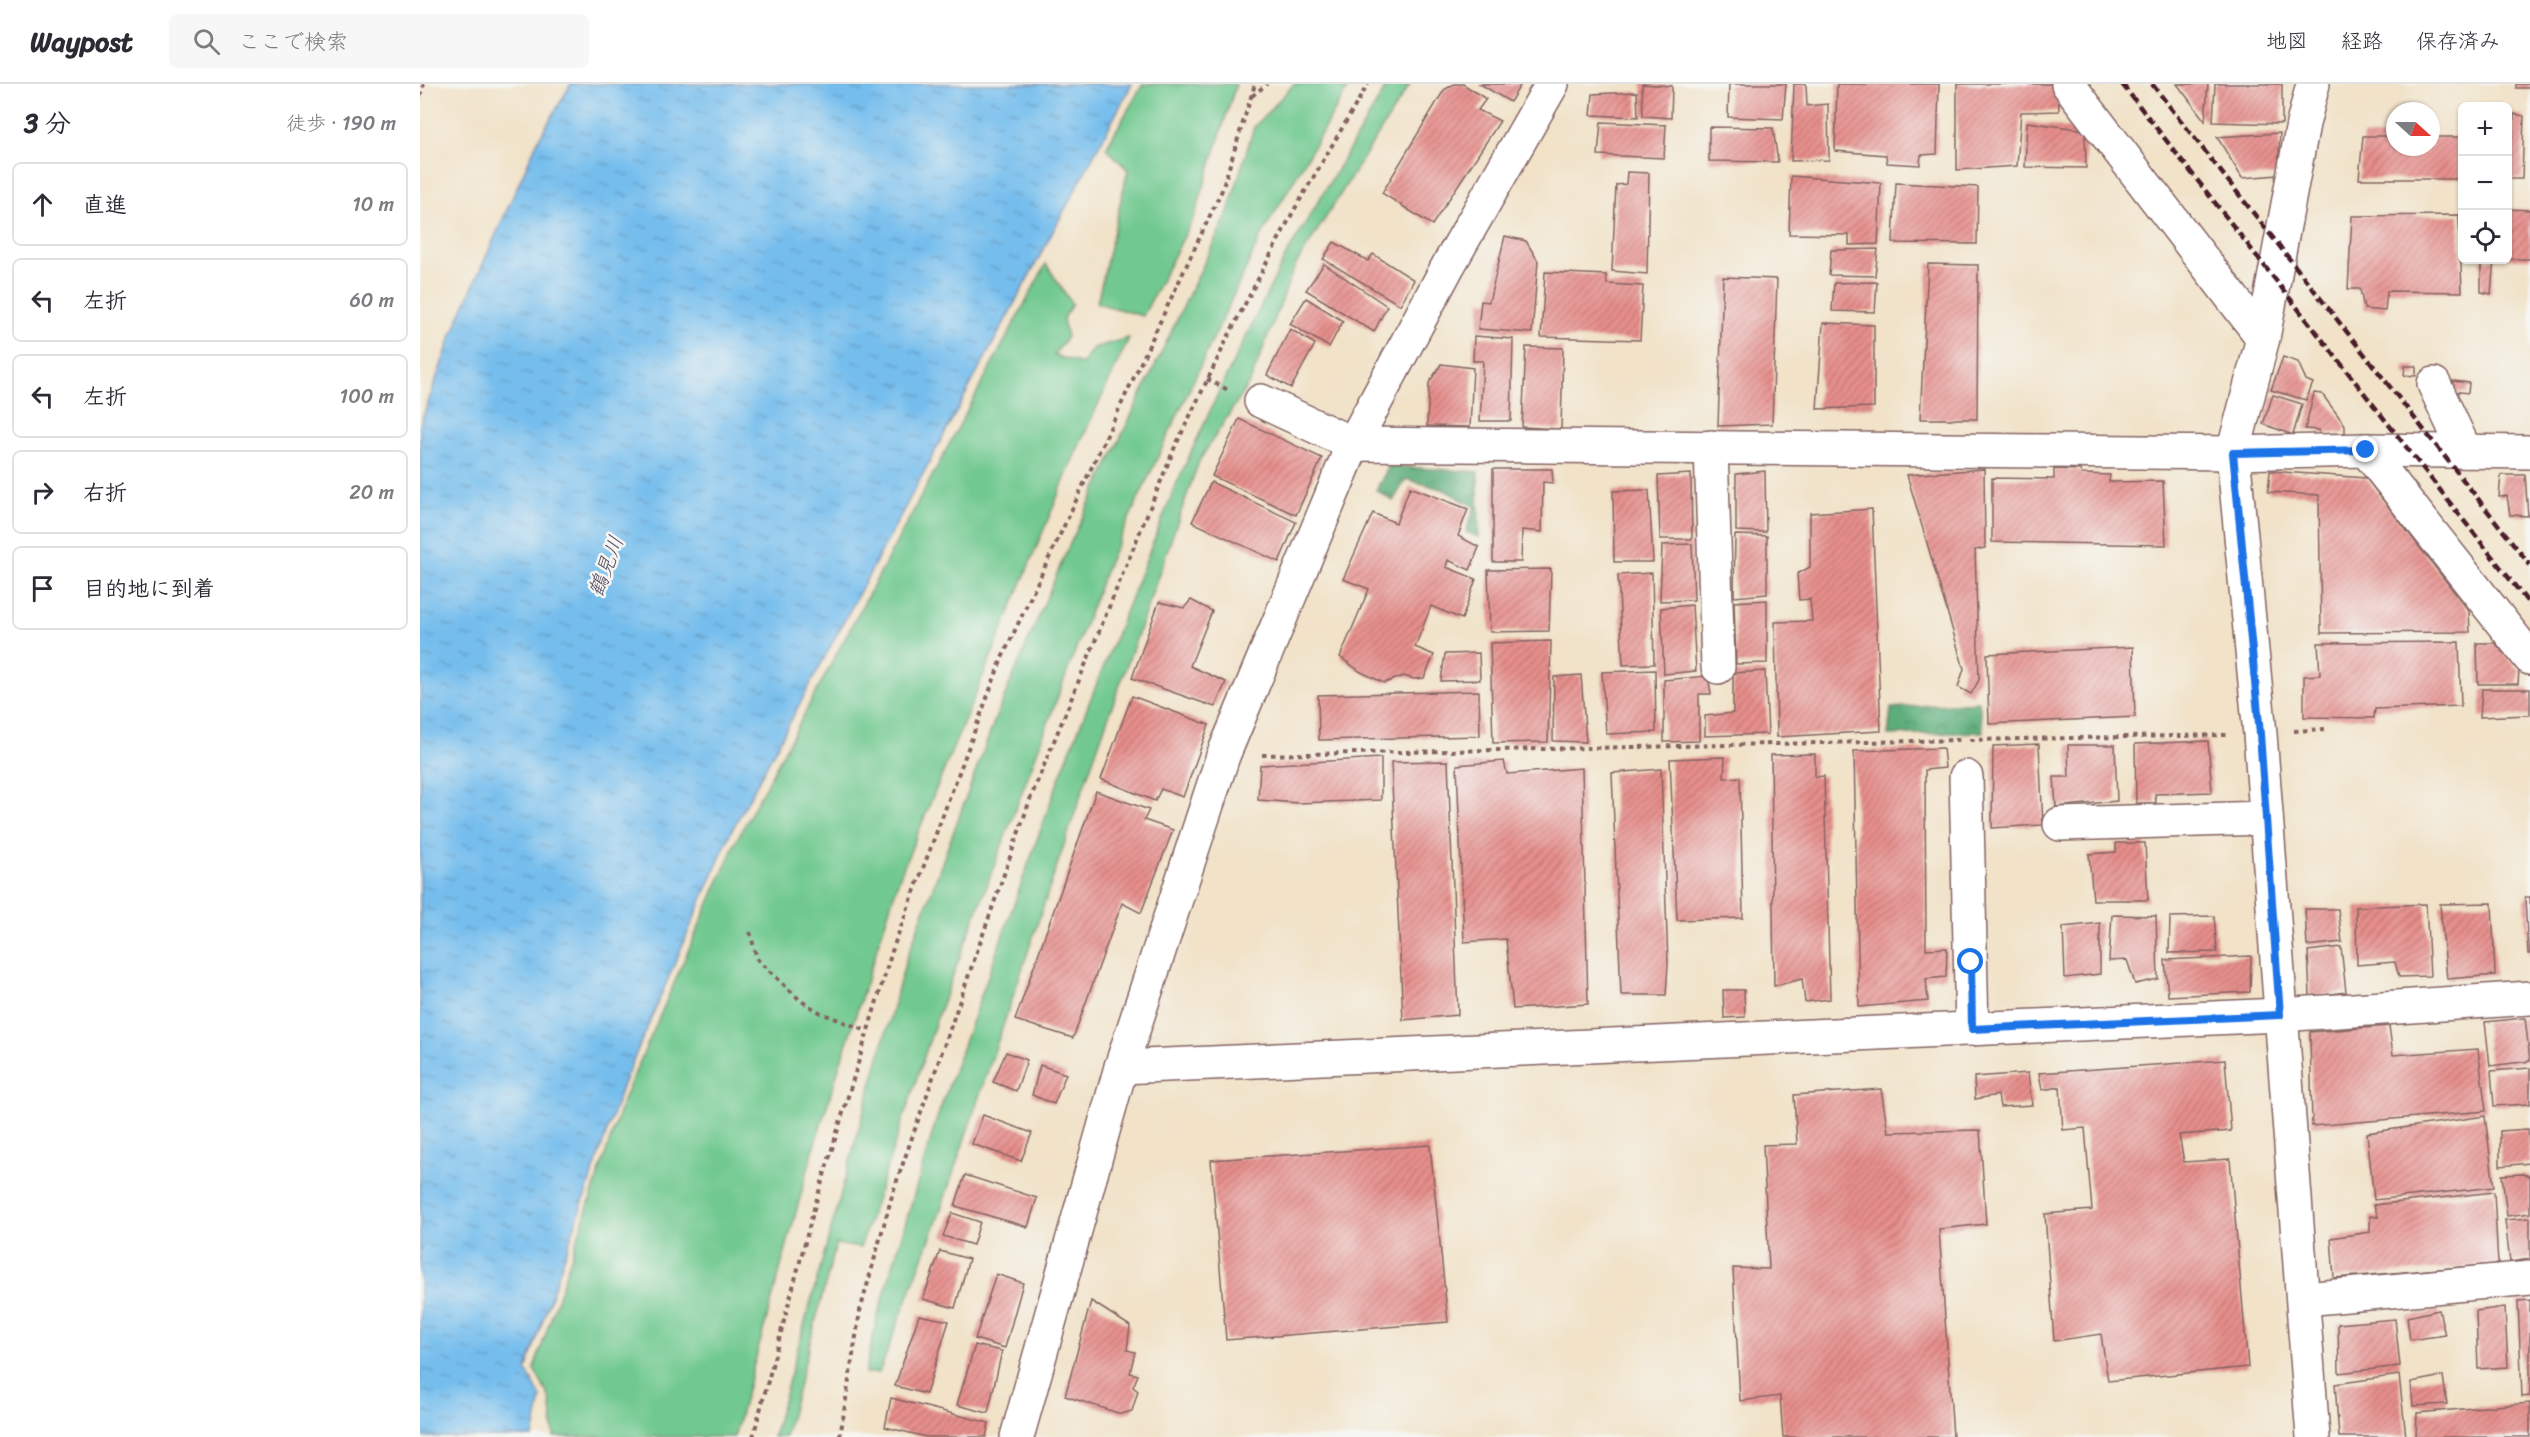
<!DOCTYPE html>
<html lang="ja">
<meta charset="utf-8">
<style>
body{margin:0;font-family:Sriracha,"Klee One",sans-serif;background:#f7f7f7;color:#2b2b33}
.controls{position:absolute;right:18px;top:18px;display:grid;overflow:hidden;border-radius:9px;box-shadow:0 2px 4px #0004}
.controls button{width:54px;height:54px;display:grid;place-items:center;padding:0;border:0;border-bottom:2px solid #e1e1e2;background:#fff;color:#2b2b33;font:30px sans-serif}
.compass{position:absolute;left:1966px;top:18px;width:54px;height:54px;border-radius:50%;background:#fff;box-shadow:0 2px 4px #0004;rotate:111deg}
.stop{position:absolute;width:18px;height:18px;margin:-14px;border:4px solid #1a73e8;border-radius:50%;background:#fff}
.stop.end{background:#1a73e8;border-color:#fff;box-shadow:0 2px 6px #0008}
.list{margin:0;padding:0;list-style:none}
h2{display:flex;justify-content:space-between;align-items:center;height:78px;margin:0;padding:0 24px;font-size:26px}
h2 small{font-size:20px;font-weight:400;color:#7c7c81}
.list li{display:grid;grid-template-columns:39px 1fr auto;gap:18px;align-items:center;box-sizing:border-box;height:84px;margin:0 12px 12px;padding:0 12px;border:2px solid #e1e1e2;border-radius:9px}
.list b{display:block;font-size:22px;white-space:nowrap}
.list em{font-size:20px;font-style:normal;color:#7c7c81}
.icon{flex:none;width:33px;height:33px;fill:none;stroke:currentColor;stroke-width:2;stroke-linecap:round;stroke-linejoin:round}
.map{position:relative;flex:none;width:2110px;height:1353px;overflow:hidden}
header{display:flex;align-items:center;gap:36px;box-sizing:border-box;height:84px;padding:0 30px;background:#fff;border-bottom:2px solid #e1e1e2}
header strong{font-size:28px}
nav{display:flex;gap:33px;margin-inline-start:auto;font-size:21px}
.search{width:420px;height:54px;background:#f7f7f7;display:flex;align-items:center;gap:15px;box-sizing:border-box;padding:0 21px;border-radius:9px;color:#7c7c81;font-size:22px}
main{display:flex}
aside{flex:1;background:#fff}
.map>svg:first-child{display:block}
.green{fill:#71c990;stroke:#5e745e;stroke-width:1.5}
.forest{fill:url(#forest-crowns);stroke:#536652;stroke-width:1.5}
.water{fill:url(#water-ripples);stroke:#606e8c;stroke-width:1.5}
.building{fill:url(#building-hatch)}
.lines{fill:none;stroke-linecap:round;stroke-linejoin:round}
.minor-casing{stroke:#846362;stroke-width:36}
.path{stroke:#846362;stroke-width:4;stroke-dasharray:4.5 4.5;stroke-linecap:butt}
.minor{stroke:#fff;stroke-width:33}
.rail{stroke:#4a1f2b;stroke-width:4.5;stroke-dasharray:9 4.5;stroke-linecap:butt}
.route{stroke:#1a73e8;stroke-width:8}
.labels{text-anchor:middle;stroke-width:5;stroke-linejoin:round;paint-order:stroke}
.water-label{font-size:21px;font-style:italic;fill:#574e65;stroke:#f6f6f2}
</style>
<header>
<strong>Waypost</strong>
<div class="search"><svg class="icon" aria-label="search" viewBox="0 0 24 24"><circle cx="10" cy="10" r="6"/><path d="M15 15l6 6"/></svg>ここで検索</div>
<nav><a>地図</a><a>経路</a><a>保存済み</a></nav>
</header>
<main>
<aside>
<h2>3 分<small>徒歩 · 190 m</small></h2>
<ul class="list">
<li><svg class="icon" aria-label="ahead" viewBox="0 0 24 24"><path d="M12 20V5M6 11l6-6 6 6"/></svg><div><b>直進</b></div><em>10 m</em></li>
<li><svg class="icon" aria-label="left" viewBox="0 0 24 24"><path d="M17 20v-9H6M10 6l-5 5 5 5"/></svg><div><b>左折</b></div><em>60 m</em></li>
<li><svg class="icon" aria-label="left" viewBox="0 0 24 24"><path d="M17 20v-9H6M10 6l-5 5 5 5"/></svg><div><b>左折</b></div><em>100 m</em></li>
<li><svg class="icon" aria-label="right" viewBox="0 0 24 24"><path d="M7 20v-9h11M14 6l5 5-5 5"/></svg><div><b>右折</b></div><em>20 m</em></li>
<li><svg class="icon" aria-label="arrive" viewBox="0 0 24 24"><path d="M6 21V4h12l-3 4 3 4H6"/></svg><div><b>目的地に到着</b></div></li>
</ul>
</aside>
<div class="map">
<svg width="2110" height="1353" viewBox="0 0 2110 1353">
<defs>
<pattern id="forest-crowns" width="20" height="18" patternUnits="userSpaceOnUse" patternTransform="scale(1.5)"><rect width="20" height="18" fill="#5cad7a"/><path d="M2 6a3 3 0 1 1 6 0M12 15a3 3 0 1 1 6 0" fill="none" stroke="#4e8c64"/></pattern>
<pattern id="water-ripples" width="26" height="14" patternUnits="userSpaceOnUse" patternTransform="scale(1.5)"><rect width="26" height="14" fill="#75bded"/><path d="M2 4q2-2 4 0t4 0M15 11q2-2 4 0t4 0" fill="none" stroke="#6299c0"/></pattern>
<pattern id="building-hatch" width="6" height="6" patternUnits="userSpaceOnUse" patternTransform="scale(1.5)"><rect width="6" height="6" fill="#e78f8c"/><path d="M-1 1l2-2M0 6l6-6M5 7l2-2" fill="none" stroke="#bd7473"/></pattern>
</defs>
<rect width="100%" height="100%" fill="#f6f6f2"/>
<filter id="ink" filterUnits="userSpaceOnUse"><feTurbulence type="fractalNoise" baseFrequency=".0167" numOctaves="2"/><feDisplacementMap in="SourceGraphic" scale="12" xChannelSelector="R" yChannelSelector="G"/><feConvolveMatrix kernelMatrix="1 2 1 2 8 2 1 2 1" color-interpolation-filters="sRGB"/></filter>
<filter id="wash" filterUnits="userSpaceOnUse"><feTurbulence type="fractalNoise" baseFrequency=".008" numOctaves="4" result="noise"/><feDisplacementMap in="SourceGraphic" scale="24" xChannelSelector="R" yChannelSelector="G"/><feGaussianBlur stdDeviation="1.35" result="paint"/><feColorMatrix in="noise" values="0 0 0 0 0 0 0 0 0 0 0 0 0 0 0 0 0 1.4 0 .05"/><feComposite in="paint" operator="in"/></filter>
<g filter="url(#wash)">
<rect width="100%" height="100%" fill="#f1e2c8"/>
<g class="green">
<path d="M723,0H816L775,131L723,232L677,219L708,86L686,64Z"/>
<path d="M874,0H930L840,154L687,482L518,931L440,1164L416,1160L365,1353H353L486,876L577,630L647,466L807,131L834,43Z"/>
<path d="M968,0H990L875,182L831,296L779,377L666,696L518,1134L459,1289H445L458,1231L517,1034L640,692L755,403L801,303L864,175Z"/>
<path d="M626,180L652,220L643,235L647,253L634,271L662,280L673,264L709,254L653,375L480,792L396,1056L314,1353H134L130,1315L114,1285L204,1014L316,757Z"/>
</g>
<g class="forest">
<path d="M969,382L1058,388L1059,453L1046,448L1055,423L1025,406L986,395L973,417L956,406Z"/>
<path d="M1559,618L1563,648L1468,651L1471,624Z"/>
</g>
<path class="water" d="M151,0H712L311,748L203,1000L106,1286L121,1313L113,1353H0V341L34,245L118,56Z"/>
<g id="blocks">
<g class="building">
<path d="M1034,0H1043L1066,15L1058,26L1080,37L1012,141L962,109L1024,6Z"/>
<path d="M1060,0H1101L1090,18Z"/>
<path d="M1222,0L1252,2L1251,34L1223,32Z"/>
<path d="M1309,0H1366L1363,35L1308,33Z"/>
<path d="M1374,0H1386L1387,22L1408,20L1409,76L1371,77Z"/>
<path d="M1417,0H1519L1517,70L1501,71L1500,81L1467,79L1466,71L1415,67Z"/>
<path d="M1537,0H1638L1639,27L1601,28L1597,82L1537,86Z"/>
<path d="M1757,0H1788L1785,37Z"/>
<path d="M1795,0H1862V40L1793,38Z"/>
<rect x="2096" y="0" width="14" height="4"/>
<path d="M1217,8L1218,33L1171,31L1173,10Z"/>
<path d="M2094,30L2104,32L2102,95H2088V54H2092Z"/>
<path d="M1181,38L1246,41L1244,74L1178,71Z"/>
<path d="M1607,38L1665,46L1666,84L1605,83Z"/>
<path d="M1289,43L1353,44L1358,78L1289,77Z"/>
<path d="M1860,49L1858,91L1822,94L1797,53Z"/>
<path d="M1943,52H1975V63H2011V53H2042V95H1939Z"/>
<path d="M1207,88L1229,89L1227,190L1192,187L1196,101L1206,100Z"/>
<path d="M1371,92L1461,99L1458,160L1429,161V151L1369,150Z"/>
<path d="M1476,99L1558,103L1557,160L1473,159Z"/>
<path d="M2088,125L2110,126V175H2088Z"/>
<path d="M2039,131L2042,208L1967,207L1965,227L1944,225L1940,205H1928L1932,132Z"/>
<path d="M1085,152L1106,157L1118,177L1112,249L1058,245L1061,217L1069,218Z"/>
<path d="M914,158L948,177L953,170L994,196L980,221L903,175Z"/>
<path d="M1458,165L1455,192L1409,191L1411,166Z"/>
<path d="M2061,176H2074L2071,210L2061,208Z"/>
<path d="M904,180L967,222L954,248L886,206Z"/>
<path d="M1508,180L1558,181L1557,335H1500Z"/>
<path d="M1125,188L1186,191L1187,200L1223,202L1220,256L1121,253Z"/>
<path d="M1303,193L1357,195L1352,340L1298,342Z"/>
<path d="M1457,198L1455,228L1412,227L1414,199Z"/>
<path d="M886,214L923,237L909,263L870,240Z"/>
<path d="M1403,239L1454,241V323L1397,325Z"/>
<path d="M870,245L895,260L871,304L847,291Z"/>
<path d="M1054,252L1093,255L1091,337H1060L1063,277H1053Z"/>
<path d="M1106,263L1143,264L1141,345L1102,343Z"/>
<path d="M1863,273L1878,278L1886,296L1893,299L1886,316L1851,306Z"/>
<path d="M1021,280L1053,284L1050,343L1007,342L1009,299Z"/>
<path d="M1985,282H1996V292L1984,291Z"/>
<path d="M2033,297L2049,299L2048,309L2032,307Z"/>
<path d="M1894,309L1902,310L1925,341V349L1900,350L1899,346L1885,345Z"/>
<path d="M1853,311L1882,320L1873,351L1843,340Z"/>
<path d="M819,335L902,374L876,431L792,392Z"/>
<path d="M1073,385H1132L1133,399L1123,398L1122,448L1102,446L1101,478H1073Z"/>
<path d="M1564,385L1565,464L1555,466L1559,596L1551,610L1538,603L1544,585L1487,391Z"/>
<path d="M1634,385L1660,386L1662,390L1690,391L1689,398L1743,397L1746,461L1572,458V394L1634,395Z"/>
<path d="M1345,387L1346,448L1316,447V390Z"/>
<path d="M1850,387L1946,394L2049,527L2050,548L1901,549L1899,411L1848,408Z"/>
<path d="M1271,390L1272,455H1240L1238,392Z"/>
<path d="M2081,391H2105L2108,432L2090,431L2087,412L2079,413Z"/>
<path d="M791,398L876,438L859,478L772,438Z"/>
<path d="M990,403L1048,425L1038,452L1059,463L1050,486L1028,476L1026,483L1056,495L1042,535L1011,522L995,563L1014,571L1004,594L994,595L984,592L964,599L941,588L920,573L949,505L923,495L953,429L976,439Z"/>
<path d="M1229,406L1233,478H1194L1193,407Z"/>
<path d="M1452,425L1461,647L1357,653L1355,538L1392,537L1390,515L1379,516L1377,490L1390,483V429Z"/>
<path d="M1315,451L1347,452V510L1314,513Z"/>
<path d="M1272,460L1274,516L1240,517L1242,461Z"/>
<path d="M1131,485L1129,547L1070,548L1068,486Z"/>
<path d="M1232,489L1234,580L1203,581L1198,491Z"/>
<path d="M771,516L792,527L770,582L806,598L795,623L712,594L739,518L764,524Z"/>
<path d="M1347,516V579L1316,580L1314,518Z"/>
<path d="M1272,521L1276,587L1244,590L1241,524Z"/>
<path d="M1131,557L1128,658L1073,659L1070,559Z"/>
<path d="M2039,558L2041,622L1955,625L1954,634L1884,633V592L1900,591L1898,559Z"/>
<path d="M2057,559H2075L2099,586L2098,600H2058Z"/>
<path d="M1713,563L1715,633L1569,640L1567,570Z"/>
<path d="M1059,569L1060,596L1021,597L1025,570Z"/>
<path d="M1235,586L1236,648L1186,650L1182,588Z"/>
<path d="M1345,587L1348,650L1285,652V632L1313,629V589Z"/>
<path d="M1161,591L1166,658L1133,657L1134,593Z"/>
<path d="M1288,592L1291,610H1279V657L1244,658V596Z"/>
<path d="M2062,605H2110V631L2060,633Z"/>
<path d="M1059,607L1060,652L899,656L898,611Z"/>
<path d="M712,612L789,641L763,713L741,705L735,717L681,695Z"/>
<path d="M1788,657L1792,708L1735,710L1736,719H1716L1715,660Z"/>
<path d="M1619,660L1623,741L1572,744L1573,662Z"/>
<path d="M1648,661H1695L1697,717L1636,723L1634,693H1649Z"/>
<path d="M1523,664L1525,684L1505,686L1506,865L1527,864L1526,893L1506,895L1508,917L1439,923L1434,667Z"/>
<path d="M1395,670V693L1404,692L1410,915L1385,918L1382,895L1354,902L1351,671Z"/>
<path d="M1305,673L1304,694L1320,693L1323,834L1257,836L1250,675Z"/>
<path d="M961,674V716L878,719L838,716L840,681Z"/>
<path d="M1028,677L1038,931L983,936L971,678Z"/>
<path d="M1084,677L1087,690L1162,684L1168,920L1093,925L1086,855L1044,858L1037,681Z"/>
<path d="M1241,685L1248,879L1246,911H1201L1192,689Z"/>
<path d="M676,707L729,726L724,736L753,746L721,829L702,819L653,954L595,936Z"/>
<path d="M1696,759H1725L1728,816H1673L1669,770L1696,768Z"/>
<path d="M2105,813H2110V870H2108Z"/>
<path d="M2072,819L2075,891L2027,895L2020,820Z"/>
<path d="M2006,820L2010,892L1979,893L1975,878L1937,881L1936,823Z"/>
<path d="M1885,825H1918L1922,858L1887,862Z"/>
<path d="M1692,831L1736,832L1738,895L1715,900L1707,876L1689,877Z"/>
<path d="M1794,832L1797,868L1749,869L1750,833Z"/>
<path d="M1680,839V890L1645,894L1643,843Z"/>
<path d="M1921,863L1926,908L1890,913L1888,867Z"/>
<path d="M1831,872L1830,908L1748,912L1745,876Z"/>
<path d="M1303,906H1324L1325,933L1304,934Z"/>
<path d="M2105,934L2110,977L2070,982L2065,938Z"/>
<path d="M1969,942L1973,971L2058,965L2066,1027L1892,1042L1890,948Z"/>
<path d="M586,968L607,976L596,1007L573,998Z"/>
<path d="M1805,976L1811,1047L1759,1051L1764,1078L1810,1075L1828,1283L1688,1297L1681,1250L1634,1257L1625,1130L1672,1126L1665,1044L1643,1046L1640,1003L1622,1006L1619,989Z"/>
<path d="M620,981L646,990L634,1020L612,1011Z"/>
<path d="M2110,984V1020L2074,1022L2071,987Z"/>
<path d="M1608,989L1612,1021L1580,1023L1578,1011L1555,1015L1554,993Z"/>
<path d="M1461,1005L1468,1048L1560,1046L1566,1140L1519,1145L1533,1353H1363L1360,1312L1320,1317L1313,1184L1349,1185L1343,1061L1377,1060L1374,1011Z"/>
<path d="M563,1031L612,1049L601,1077L552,1060Z"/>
<path d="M2065,1032L2074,1103L1954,1116L1947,1049Z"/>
<path d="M2108,1045L2110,1079L2080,1082V1047Z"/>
<path d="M1010,1061L1028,1238L806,1256L791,1076Z"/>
<path d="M2103,1090L2110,1092V1129L2087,1132L2082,1091Z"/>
<path d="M545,1091L617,1114L608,1143L535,1122Z"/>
<path d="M2074,1108L2078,1180L1914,1194L1911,1154L1950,1148V1132L1958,1133L1954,1121Z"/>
<path d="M532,1129L560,1138L553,1161L523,1152Z"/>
<path d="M2110,1134V1175L2090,1178L2085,1136Z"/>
<path d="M520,1167L549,1175L535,1224L503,1215Z"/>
<path d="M576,1190L603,1199L585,1264L555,1255Z"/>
<path d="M2110,1216V1312L2102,1313L2098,1217Z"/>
<path d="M671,1217L710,1242L707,1266L715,1268L710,1289L718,1291L713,1303L718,1307L712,1327L701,1330L645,1312Z"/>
<path d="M2085,1223L2088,1283L2058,1285L2056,1227Z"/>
<path d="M2019,1226L2025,1251L1990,1256L1987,1233Z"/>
<path d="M499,1231L529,1237L506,1310L475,1302Z"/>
<path d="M1975,1235L1980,1282L1919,1289L1918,1240Z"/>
<path d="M555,1261L582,1267L568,1329L537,1321Z"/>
<path d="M1979,1291L1986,1353H1919L1915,1300Z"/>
<path d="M2023,1292L2027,1320L1993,1322L1991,1298Z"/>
<path d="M471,1314L569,1339L566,1353H506L465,1343Z"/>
<path d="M2110,1319V1353H1996L1997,1329Z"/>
</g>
</g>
</g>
<g filter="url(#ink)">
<use href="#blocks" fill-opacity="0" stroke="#846362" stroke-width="1.5"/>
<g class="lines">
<defs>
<g id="minor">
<path d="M1648,0L1843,254"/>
<path d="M1893,0L1883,40L1843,254L1813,369L1840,650L1893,1353"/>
<path d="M2014,300L2045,367"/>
<path d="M841,317L933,360L1813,369L1946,366L2110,368"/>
<path d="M1291,363L1298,583"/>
<path d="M1946,366L2110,574"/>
<path d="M1546,693L1552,945"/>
<path d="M1640,740L1846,734"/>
<path d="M701,983L1860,931L2110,914"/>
<path d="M1884,1215L2110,1194"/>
<path d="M597,1353L701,983L803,672L933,360L1028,182L1132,0"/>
</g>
</defs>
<use href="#minor" class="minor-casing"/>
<g class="path">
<path d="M0,12L4,0"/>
<path d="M832,12L847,0"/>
<path d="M787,295L808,306"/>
<path d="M1874,647L1905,645"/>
<path d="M1550,656L1807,651"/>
<path d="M842,671L1540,656"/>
<path d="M330,848L337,875L381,917L401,929L447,947"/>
<path d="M333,1353L395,1121L473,864L582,574L802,106L835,0"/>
<path d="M420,1353L440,1227L473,1108L611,713L754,365L812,245L873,128L948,0"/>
</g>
<use href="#minor" class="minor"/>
<g class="rail">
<path d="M1702,0L2110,521"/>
<path d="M1732,0L2110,481"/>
</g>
</g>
</g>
<g class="lines" filter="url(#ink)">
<path class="route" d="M1551,878L1552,945L1860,931L1840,650L1813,369L1946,366"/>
</g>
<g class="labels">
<g class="water-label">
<text transform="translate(186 482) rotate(-69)" y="7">鶴見川</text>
</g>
</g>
</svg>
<div class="controls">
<button>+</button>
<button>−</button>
<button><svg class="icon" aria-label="locate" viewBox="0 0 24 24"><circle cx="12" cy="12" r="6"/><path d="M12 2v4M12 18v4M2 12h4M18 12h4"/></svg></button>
</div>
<svg class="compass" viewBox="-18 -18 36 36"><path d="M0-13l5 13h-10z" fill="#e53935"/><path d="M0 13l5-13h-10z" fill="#7c7c81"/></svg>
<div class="stop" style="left:1551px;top:878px"></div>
<div class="stop end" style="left:1946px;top:366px"></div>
</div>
</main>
